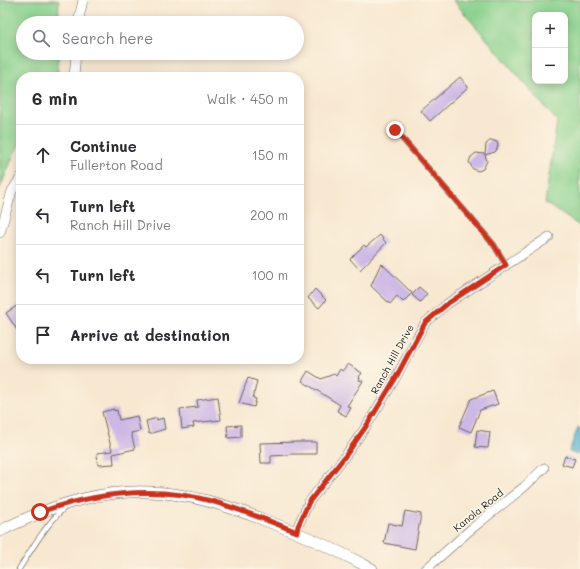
<!DOCTYPE html>
<meta charset="utf-8">
<style>
body{margin:0;font-family:Mali,sans-serif;background:#f2f2f3;color:#2b2b33}
.controls{position:absolute;right:12px;top:12px;display:grid;overflow:hidden;border-radius:8px;box-shadow:0 2px 10px #0003}
.controls button{width:36px;height:36px;display:grid;place-items:center;padding:0;border:0;border-bottom:1px solid #e1e1e2;background:#fff;color:#2b2b33;font:20px sans-serif}
.stop{position:absolute;width:12px;height:12px;margin:-9px;border:3px solid #c8321e;border-radius:50%;background:#fff}
.stop.end{background:#c8321e;border-color:#fff;box-shadow:0 1px 4px #0008}
.list{margin:0;padding:0;list-style:none}
h2{display:flex;justify-content:space-between;align-items:center;height:52px;margin:0;padding:0 16px;font-size:17px}
h2 small{font-size:13px;font-weight:400;color:#7c7c81}
.list li{display:grid;grid-template-columns:26px 1fr auto;gap:12px;align-items:center;box-sizing:border-box;height:60px;padding:0 16px;border-top:1px solid #e1e1e2}
.list b{display:block;font-size:15px;white-space:nowrap}
.list p{margin:0;font-size:13px;white-space:nowrap;color:#7c7c81}
.list em{font-size:13px;font-style:normal;color:#7c7c81}
.icon{flex:none;width:22px;height:22px;fill:none;stroke:currentColor;stroke-width:2;stroke-linecap:round;stroke-linejoin:round}
.map{position:relative;flex:none;width:580px;height:569px;overflow:hidden}
.search{position:absolute;background:#fff;box-shadow:0 2px 10px #0003;left:16px;top:16px;width:288px;height:44px;display:flex;align-items:center;gap:10px;box-sizing:border-box;padding:0 14px;border-radius:22px;color:#7c7c81;font-size:15px}
.panel{position:absolute;background:#fff;box-shadow:0 2px 10px #0003;left:16px;top:72px;width:288px;height:292px;border-radius:16px}
.map>svg:first-child{display:block}
.green{fill:#87d08c;stroke:#527654;fill-rule:evenodd}
.water{fill:#57b4d5;stroke:#3a6878}
.building{fill:#ccb7e6}
.lines{fill:none;stroke-linecap:round;stroke-linejoin:round}
.service-casing{stroke:#69635b;stroke-width:6}
.minor-casing{stroke:#69635b;stroke-width:10}
.tertiary-casing{stroke:#69635b;stroke-width:12}
.service{stroke:#fff;stroke-width:4.5}
.minor{stroke:#fff;stroke-width:9}
.tertiary{stroke:#fff;stroke-width:11}
.route{stroke:#c8321e;stroke-width:5}
.labels{text-anchor:middle;stroke-width:3.5;stroke-linejoin:round;paint-order:stroke}
.street-label{font-size:10px;fill:#1c1c1c;stroke:#fcf5e5}
</style>
<div class="map">
<svg width="580" height="569" viewBox="0 0 580 569">
<rect width="100%" height="100%" fill="#fcf5e5"/>
<filter id="ink" filterUnits="userSpaceOnUse"><feTurbulence type="fractalNoise" baseFrequency=".025" numOctaves="2"/><feDisplacementMap in="SourceGraphic" scale="8" xChannelSelector="R" yChannelSelector="G"/><feConvolveMatrix kernelMatrix="1 2 1 2 8 2 1 2 1" color-interpolation-filters="sRGB"/></filter>
<filter id="wash" filterUnits="userSpaceOnUse"><feTurbulence type="fractalNoise" baseFrequency=".012" numOctaves="4" result="noise"/><feDisplacementMap in="SourceGraphic" scale="16" xChannelSelector="R" yChannelSelector="G"/><feGaussianBlur stdDeviation="0.9" result="paint"/><feColorMatrix in="noise" values="0 0 0 0 0 0 0 0 0 0 0 0 0 0 0 0 0 1.4 0 .05"/><feComposite in="paint" operator="in"/></filter>
<g filter="url(#wash)">
<rect width="100%" height="100%" fill="#f8e8d1"/>
<g class="green">
<path d="M0,0H59L58,23H23V53H58V75L56,77H21V141L14,154L0,188Z"/>
<path d="M453,0H580V226L545,203L557,121ZM535,15H565V81H535Z"/>
</g>
<path class="water" d="M578,427L580,428V449L578,455L569,452Z"/>
<g id="blocks">
<g class="building">
<path d="M460,77L468,87L430,121L421,111Z"/>
<path d="M491,140L497,142L498,145L497,149L495,152L485,155L487,161L483,169L478,171L473,169L469,162L471,157L476,153L485,154L486,144Z"/>
<path d="M380,235L386,243L360,270L350,259L364,245L366,247Z"/>
<path d="M381,263L412,293L403,302L397,296L390,304L371,286Z"/>
<path d="M419,287L427,294L420,302L412,295Z"/>
<path d="M315,289L326,300L319,308L308,298Z"/>
<path d="M21,303V336L6,313Z"/>
<path d="M348,364L362,373L359,377L360,378L359,380L363,381L347,406L351,408L346,416L337,411L340,405L302,381L308,371L321,379L334,374L336,376L340,369L342,371Z"/>
<path d="M248,378L257,381L253,398L256,399L254,407L239,403Z"/>
<path d="M493,391L498,404L480,410L471,432L459,427L471,399Z"/>
<path d="M218,397L221,420L193,423L194,427L182,429L180,409L198,407L197,400Z"/>
<path d="M114,409V411L117,410L119,420L137,416L140,431L131,433L135,449L113,454L114,464L98,465L97,453L112,451L102,412Z"/>
<path d="M157,418V420L163,418L165,429L149,434L146,421Z"/>
<path d="M241,425V437L228,438L227,426Z"/>
<path d="M477,430L490,432L488,448L475,447Z"/>
<path d="M297,442H316V454H289V455L271,456V463H261L260,443Z"/>
<path d="M565,456L575,459L572,467L562,464Z"/>
<path d="M405,511L421,514L415,549L384,543L388,523L402,526Z"/>
</g>
</g>
</g>
<g filter="url(#ink)">
<use href="#blocks" fill-opacity="0" stroke="#69635b" stroke-width="1"/>
<g class="lines">
<defs>
<g id="service">
<path d="M395,130L494,245L506,265"/>
<path d="M19,569C33,547 45,526 64,508"/>
</g>
<g id="minor">
<path d="M78,23L83,0"/>
<path d="M74,77L76,53"/>
<path d="M0,233L12,191L21,177"/>
<path d="M297,532L298,526L309,502L346,455L367,425L395,379L425,323L447,304L549,237"/>
<path d="M426,569L470,530L524,487L544,468"/>
</g>
<path id="tertiary" d="M0,531C45,508 96,490 148,492C188,493 225,505 262,519C300,533 337,550 372,569"/>
</defs>
<use href="#service" class="service-casing"/>
<use href="#minor" class="minor-casing"/>
<use href="#tertiary" class="tertiary-casing"/>
<use href="#service" class="service"/>
<use href="#minor" class="minor"/>
<use href="#tertiary" class="tertiary"/>
</g>
</g>
<g class="lines" filter="url(#ink)">
<path class="route" d="M40,512C95,493 154,485 211,501C240,509 269,521 297,532L298,526L309,502L346,455L367,425L395,379L425,323L447,304L506,265L494,245L395,130"/>
</g>
<g class="labels">
<g class="street-label">
<text transform="translate(392 359) rotate(-61)" y="4">Ranch Hill Drive</text>
<text transform="translate(478 510) rotate(-39)" y="4">Kanola Road</text>
</g>
</g>
</svg>
<div class="controls">
<button>+</button>
<button>−</button>
</div>
<div class="stop" style="left:40px;top:512px"></div>
<div class="stop end" style="left:395px;top:130px"></div>
<div class="search"><svg class="icon" aria-label="search" viewBox="0 0 24 24"><circle cx="10" cy="10" r="6"/><path d="M15 15l6 6"/></svg>Search here</div>
<section class="panel">
<h2>6 min<small>Walk · 450 m</small></h2>
<ul class="list">
<li><svg class="icon" aria-label="ahead" viewBox="0 0 24 24"><path d="M12 20V5M6 11l6-6 6 6"/></svg><div><b>Continue</b><p>Fullerton Road</p></div><em>150 m</em></li>
<li><svg class="icon" aria-label="left" viewBox="0 0 24 24"><path d="M17 20v-9H6M10 6l-5 5 5 5"/></svg><div><b>Turn left</b><p>Ranch Hill Drive</p></div><em>200 m</em></li>
<li><svg class="icon" aria-label="left" viewBox="0 0 24 24"><path d="M17 20v-9H6M10 6l-5 5 5 5"/></svg><div><b>Turn left</b></div><em>100 m</em></li>
<li><svg class="icon" aria-label="arrive" viewBox="0 0 24 24"><path d="M6 21V4h12l-3 4 3 4H6"/></svg><div><b>Arrive at destination</b></div></li>
</ul>
</section>
</div>
